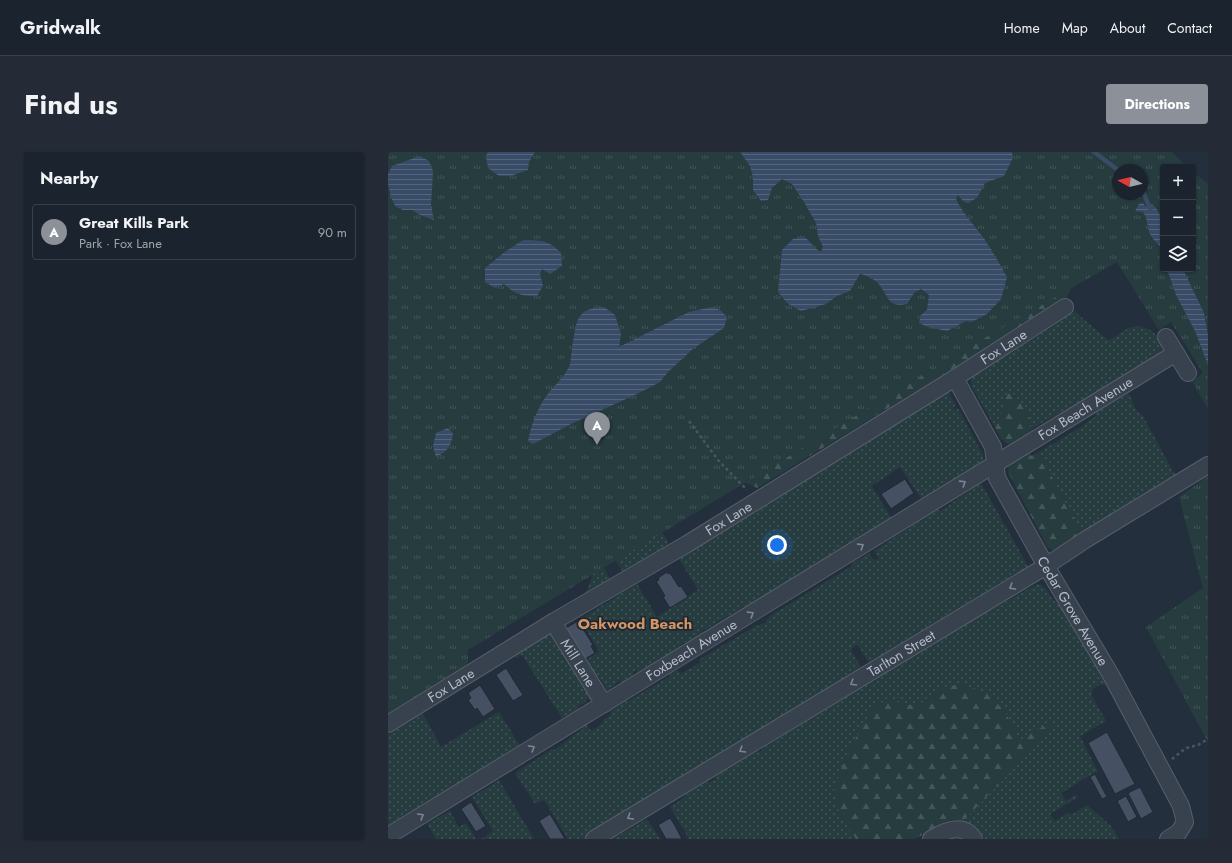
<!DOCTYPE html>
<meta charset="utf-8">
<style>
body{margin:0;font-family:Jost,sans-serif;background:#242b36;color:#f1f3f6}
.controls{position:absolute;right:12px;top:12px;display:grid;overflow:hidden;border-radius:4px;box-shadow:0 1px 3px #0004}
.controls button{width:36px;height:36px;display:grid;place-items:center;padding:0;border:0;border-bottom:1px solid #39404a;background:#1b232e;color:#f1f3f6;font:20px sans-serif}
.compass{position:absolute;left:724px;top:12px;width:36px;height:36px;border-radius:50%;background:#1b232e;box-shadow:0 1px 3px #0004;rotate:278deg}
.you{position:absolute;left:389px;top:393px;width:14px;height:14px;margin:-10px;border:3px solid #fff;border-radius:50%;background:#1a73e8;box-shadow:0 0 0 6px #1a73e833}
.badge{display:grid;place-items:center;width:26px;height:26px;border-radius:50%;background:#8c9099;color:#fff;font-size:13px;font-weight:700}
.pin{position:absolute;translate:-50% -33px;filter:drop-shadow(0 1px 2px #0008)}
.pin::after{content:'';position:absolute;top:21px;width:14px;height:12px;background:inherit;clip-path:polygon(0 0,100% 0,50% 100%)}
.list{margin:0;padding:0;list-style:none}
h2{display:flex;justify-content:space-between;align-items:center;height:52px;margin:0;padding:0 16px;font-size:17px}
h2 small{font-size:13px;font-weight:400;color:#a0a4aa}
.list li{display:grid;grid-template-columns:26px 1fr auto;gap:12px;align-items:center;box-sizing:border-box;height:56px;margin:0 8px 8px;padding:0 8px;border:1px solid #39404a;border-radius:4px}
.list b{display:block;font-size:15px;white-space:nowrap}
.list p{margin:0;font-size:13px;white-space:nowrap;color:#a0a4aa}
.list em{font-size:13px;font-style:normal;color:#a0a4aa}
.icon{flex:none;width:22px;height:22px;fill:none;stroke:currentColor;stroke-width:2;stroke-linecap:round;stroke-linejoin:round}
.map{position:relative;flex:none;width:820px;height:687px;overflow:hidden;border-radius:4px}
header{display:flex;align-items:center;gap:24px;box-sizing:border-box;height:56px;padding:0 20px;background:#1b232e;border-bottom:1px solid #39404a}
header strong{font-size:19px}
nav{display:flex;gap:22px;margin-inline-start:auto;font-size:14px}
.intro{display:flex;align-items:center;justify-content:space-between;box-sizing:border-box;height:96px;padding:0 24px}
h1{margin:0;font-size:28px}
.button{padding:10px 18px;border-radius:4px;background:#8c9099;color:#fff;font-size:14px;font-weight:700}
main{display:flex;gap:24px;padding:0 24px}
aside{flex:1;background:#1b232e;border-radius:4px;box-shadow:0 1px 3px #0004}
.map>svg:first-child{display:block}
.grass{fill:url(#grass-dots)}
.forest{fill:url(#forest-firs)}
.park{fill:url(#park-tufts);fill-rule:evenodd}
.water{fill:url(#water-rules)}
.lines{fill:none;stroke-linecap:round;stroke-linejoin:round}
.stream{stroke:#394c67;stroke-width:4.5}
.building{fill:#455162;stroke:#1f2835}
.minor-casing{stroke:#565f6c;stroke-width:18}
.path{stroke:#44595c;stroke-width:2.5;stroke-dasharray:3 3;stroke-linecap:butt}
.minor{stroke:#38414e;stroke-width:16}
.oneway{stroke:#7c8592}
.labels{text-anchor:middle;stroke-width:3.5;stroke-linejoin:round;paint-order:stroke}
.street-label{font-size:14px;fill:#b4bcc9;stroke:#1d2633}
.neighbourhood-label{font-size:15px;font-weight:bold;fill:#d59563;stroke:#1d2633}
</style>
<header>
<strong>Gridwalk</strong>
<nav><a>Home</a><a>Map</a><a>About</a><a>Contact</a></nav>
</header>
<div class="intro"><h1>Find us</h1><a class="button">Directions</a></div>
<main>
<aside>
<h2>Nearby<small></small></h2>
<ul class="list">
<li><span class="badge">A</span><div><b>Great Kills Park</b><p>Park · Fox Lane</p></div><em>90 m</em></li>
</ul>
</aside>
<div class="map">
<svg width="820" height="687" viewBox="0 0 820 687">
<defs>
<pattern id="grass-dots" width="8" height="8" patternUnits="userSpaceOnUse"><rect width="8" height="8" fill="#263c3f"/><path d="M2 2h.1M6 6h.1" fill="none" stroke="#435659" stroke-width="1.8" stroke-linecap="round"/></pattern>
<pattern id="forest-firs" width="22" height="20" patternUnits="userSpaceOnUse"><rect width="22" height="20" fill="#263c3f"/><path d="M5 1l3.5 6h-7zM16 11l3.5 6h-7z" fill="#435659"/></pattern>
<pattern id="park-tufts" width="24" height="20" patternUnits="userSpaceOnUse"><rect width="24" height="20" fill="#263c3f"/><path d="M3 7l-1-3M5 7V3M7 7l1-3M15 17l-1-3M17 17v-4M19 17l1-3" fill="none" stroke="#435659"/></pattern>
<pattern id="water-rules" width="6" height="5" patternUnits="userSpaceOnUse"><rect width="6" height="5" fill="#394c67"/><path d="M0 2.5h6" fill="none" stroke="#53647b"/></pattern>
</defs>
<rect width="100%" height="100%" fill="#242f3e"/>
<g class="grass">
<path d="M685,158L720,188C728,186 732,180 739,177C754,169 776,182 773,199L749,217L674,265L671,261L642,278C641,264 636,253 626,243C623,247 617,252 615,257C613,264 614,268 607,275L584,235L583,231L584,223L598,216L596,214Z"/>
<path d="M558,241H561L568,253L565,256L566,257L570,256L595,303V308L591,313L534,348L512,315L484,334L504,368L358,455L357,454L313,480L314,481L312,485L305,489H300L292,493L293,495L268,509V511L260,516L258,515L250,520L248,518L244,522L246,524L244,526L242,524L237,528V530L235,531L232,528L228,531V532L219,538L211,525L208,526L197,509L211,499L192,467L249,432L269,465L310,438L289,403L554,242Z"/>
<path d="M741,241L747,257L755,264L786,321L795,325L695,384L651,300L688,278L708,264L707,261Z"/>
<path d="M593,331L640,414L636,417L637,420L617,433L615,430L609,433L610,437L482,513L470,493L466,494L463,498L474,517L196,687H180L156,648L147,652L127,621L164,597L166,598L180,588V587L195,577L194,575L198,572L203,579L215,571V568L223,563L222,559L237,549H240L281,525L282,522L289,518L292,522L312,511L311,508L314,506L369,473L370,474L378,470V468L382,464L464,414L463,412L481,401L485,407L490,408L491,407L486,399L549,357L552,359Z"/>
<path d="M274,380L281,392L235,420L227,408L216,416L223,428L197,443L205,422L206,415Z"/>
<path d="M649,432C659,433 661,444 668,450C670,452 674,454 676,456L721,533C712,532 703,533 704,544L718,569L692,584L710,620C696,625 686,634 673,641L678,649L687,643L690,645L662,662L667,669L682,660L683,663L699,653L723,674L731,687H597C591,678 586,672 575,669L615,628L665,569L632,589L616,558L552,536L532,552L518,553L503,548L451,661L468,687H301L282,655L294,647L299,641L320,629L321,631L328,627L326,624L369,598L371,600L375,598L373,596L483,528L485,530L488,528L487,526L567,478Z"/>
<path d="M163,480L204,541L203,548L198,547V550L190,554L192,557L189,559H187L174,566L134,503L128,506L124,502Z"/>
<path d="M111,560L132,594L0,677V583L35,562L53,595Z"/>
<path d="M111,628L146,687H93L105,679L84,645Z"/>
<path d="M62,659L71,675L78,671L88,687H48L39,672Z"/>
<path d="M259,667L272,687H225Z"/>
</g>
<g class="forest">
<path d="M686,132L677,148L369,336L357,330Z"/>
<path d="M620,241C630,245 637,255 641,266C642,272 642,277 645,282L623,294L613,287L607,275C617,265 613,252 620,241Z"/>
<path d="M651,300L695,384L673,398H663L660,396L620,320L621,312L641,301L643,304Z"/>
<path d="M572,532L597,540L616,558L632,588L665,569L661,578L653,589L575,669L563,668L556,671L527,687H468L451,661L446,638L458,603L482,561L491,551L503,548L518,553L532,552L552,536Z"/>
</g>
<g class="park">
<path d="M0,0H784L799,15H775V117H805V20L820,32V257L804,229L815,221L783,170L771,178L729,110L605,181L80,498V516L0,565ZM730,18H754V42H730Z"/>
<path d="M820,324V590L758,475L815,436L791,345Z"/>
</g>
<g class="water">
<path d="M100,0H147L141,10L140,18L122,24H111L100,16L98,4Z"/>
<path d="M352,0H624L625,6L616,24L597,31L589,46L580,51L575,49L570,43L568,47C574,60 583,69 591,80C602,94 610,109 619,125L613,147L599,162L584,170L578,169L559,179L540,175L531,171L533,163L539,158L541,143L533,137L526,141L519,152C501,155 502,148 493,135C488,128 481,124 472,122L462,139L449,144L438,152L413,159L399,151L390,140L394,98L405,87L416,85C423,89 425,96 433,100L435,95L430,84L428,71L416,50L404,32L394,27L384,36L380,48L373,49L365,38V25L362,14Z"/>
<path d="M32,4L41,9L45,19L43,54L46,68L32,63L24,58H15L7,54L3,45L0,32V22L4,14Z"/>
<path d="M755,51L759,56L764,52C779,67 775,82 775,101C773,93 766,90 762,82C759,75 760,67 755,60L747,59L751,52Z"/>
<path d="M135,88C152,88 161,88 173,101L174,114L162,122L154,117L152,122L155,134L149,144C133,144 127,142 116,132L107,136L97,130V116L118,99Z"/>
<path d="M779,117H795L816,161L820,183V213L807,179L788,143Z"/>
<path d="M216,155L227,163L233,182L231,195L301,160L324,155L332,158L339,165L336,176L306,196L280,220L272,230L249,242L185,271L145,292L140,289C144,270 150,254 162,239C170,230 178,223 182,212C184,202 186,171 192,164C198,156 207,156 216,155Z"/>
<path d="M60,276L65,281C64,293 60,299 48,305L45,294L48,281Z"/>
</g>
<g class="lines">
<g class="stream">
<path d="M706,0L730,18"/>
<path d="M754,37L763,59"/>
</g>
</g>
<g class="building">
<path d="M517,327L526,341L503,357L493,342Z"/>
<path d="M279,420L280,422L282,421L291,435L293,434L300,445L282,456L275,445L277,444L268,429L271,428L270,426Z"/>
<path d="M190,469L205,493L203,494L207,501L197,507L178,476Z"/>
<path d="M118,516L135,543L125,549L108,523Z"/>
<path d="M92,533L107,557L95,565L89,556L87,558L80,548L83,546L80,541Z"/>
<path d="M719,580L747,632L727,642L700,591Z"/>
<path d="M707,622L719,645L714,647L702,625Z"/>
<path d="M752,635L765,660L753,667L740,641Z"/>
<path d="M738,644L749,665L740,670L729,649Z"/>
<path d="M83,650L98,674L88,680L73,657Z"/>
<path d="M162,662L177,687H162L151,669Z"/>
<path d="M282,666L286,672L294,687H278L270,673Z"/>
</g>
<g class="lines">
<defs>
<g id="minor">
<path d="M778,185L800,221"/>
<path id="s1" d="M567,226L605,295L609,326L658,414L723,523L793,654L797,670L791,680L780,687"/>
<path id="s2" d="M165,470L216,552"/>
<path id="s3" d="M0,572L165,470L299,392L567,226L677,155"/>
<path id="s4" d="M0,684C263,523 525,361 788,201"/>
<path id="s5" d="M206,687L658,414L697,388L820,313"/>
<path d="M543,687C556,679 575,670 586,687"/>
</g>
</defs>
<use href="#minor" class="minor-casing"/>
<g class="path">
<path d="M301,269L330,308L359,338"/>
<path d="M784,607L798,596L810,593L820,587"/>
</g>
<use href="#minor" class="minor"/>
</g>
<defs><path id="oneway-chevron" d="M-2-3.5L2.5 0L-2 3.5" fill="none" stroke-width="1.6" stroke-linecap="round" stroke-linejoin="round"/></defs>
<g class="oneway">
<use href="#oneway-chevron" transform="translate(575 331) rotate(-32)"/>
<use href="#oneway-chevron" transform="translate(473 394) rotate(-32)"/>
<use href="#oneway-chevron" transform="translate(624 435) rotate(149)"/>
<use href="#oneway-chevron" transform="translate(363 462) rotate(-32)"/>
<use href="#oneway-chevron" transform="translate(465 531) rotate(149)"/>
<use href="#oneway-chevron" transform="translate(144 596) rotate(-31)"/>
<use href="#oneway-chevron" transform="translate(354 598) rotate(149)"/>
<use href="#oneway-chevron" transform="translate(33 664) rotate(-31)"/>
<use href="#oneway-chevron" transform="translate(242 665) rotate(149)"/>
</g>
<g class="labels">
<g class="street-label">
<text dy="5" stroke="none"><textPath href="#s3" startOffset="722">Fox Lane</textPath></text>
<text dy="5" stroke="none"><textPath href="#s4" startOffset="818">Fox Beach Avenue</textPath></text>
<text dy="5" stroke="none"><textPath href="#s3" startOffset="398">Fox Lane</textPath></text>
<text dy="5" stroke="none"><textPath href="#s1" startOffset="263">Cedar Grove Avenue</textPath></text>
<text dy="5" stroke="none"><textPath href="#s4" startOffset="356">Foxbeach Avenue</textPath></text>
<text dy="5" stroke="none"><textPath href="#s5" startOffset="359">Tarlton Street</textPath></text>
<text dy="5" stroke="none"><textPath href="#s2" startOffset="48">Mill Lane</textPath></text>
<text dy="5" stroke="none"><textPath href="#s3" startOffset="74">Fox Lane</textPath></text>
</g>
<g class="neighbourhood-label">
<text x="247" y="477">Oakwood Beach</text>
</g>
</g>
</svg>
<div class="controls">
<button>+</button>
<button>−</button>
<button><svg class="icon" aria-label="layers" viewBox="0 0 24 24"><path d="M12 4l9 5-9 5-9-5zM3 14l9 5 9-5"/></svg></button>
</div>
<svg class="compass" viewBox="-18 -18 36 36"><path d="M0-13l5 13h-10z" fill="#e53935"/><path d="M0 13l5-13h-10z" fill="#a0a4aa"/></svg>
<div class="you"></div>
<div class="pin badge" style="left:209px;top:293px">A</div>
</div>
</main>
